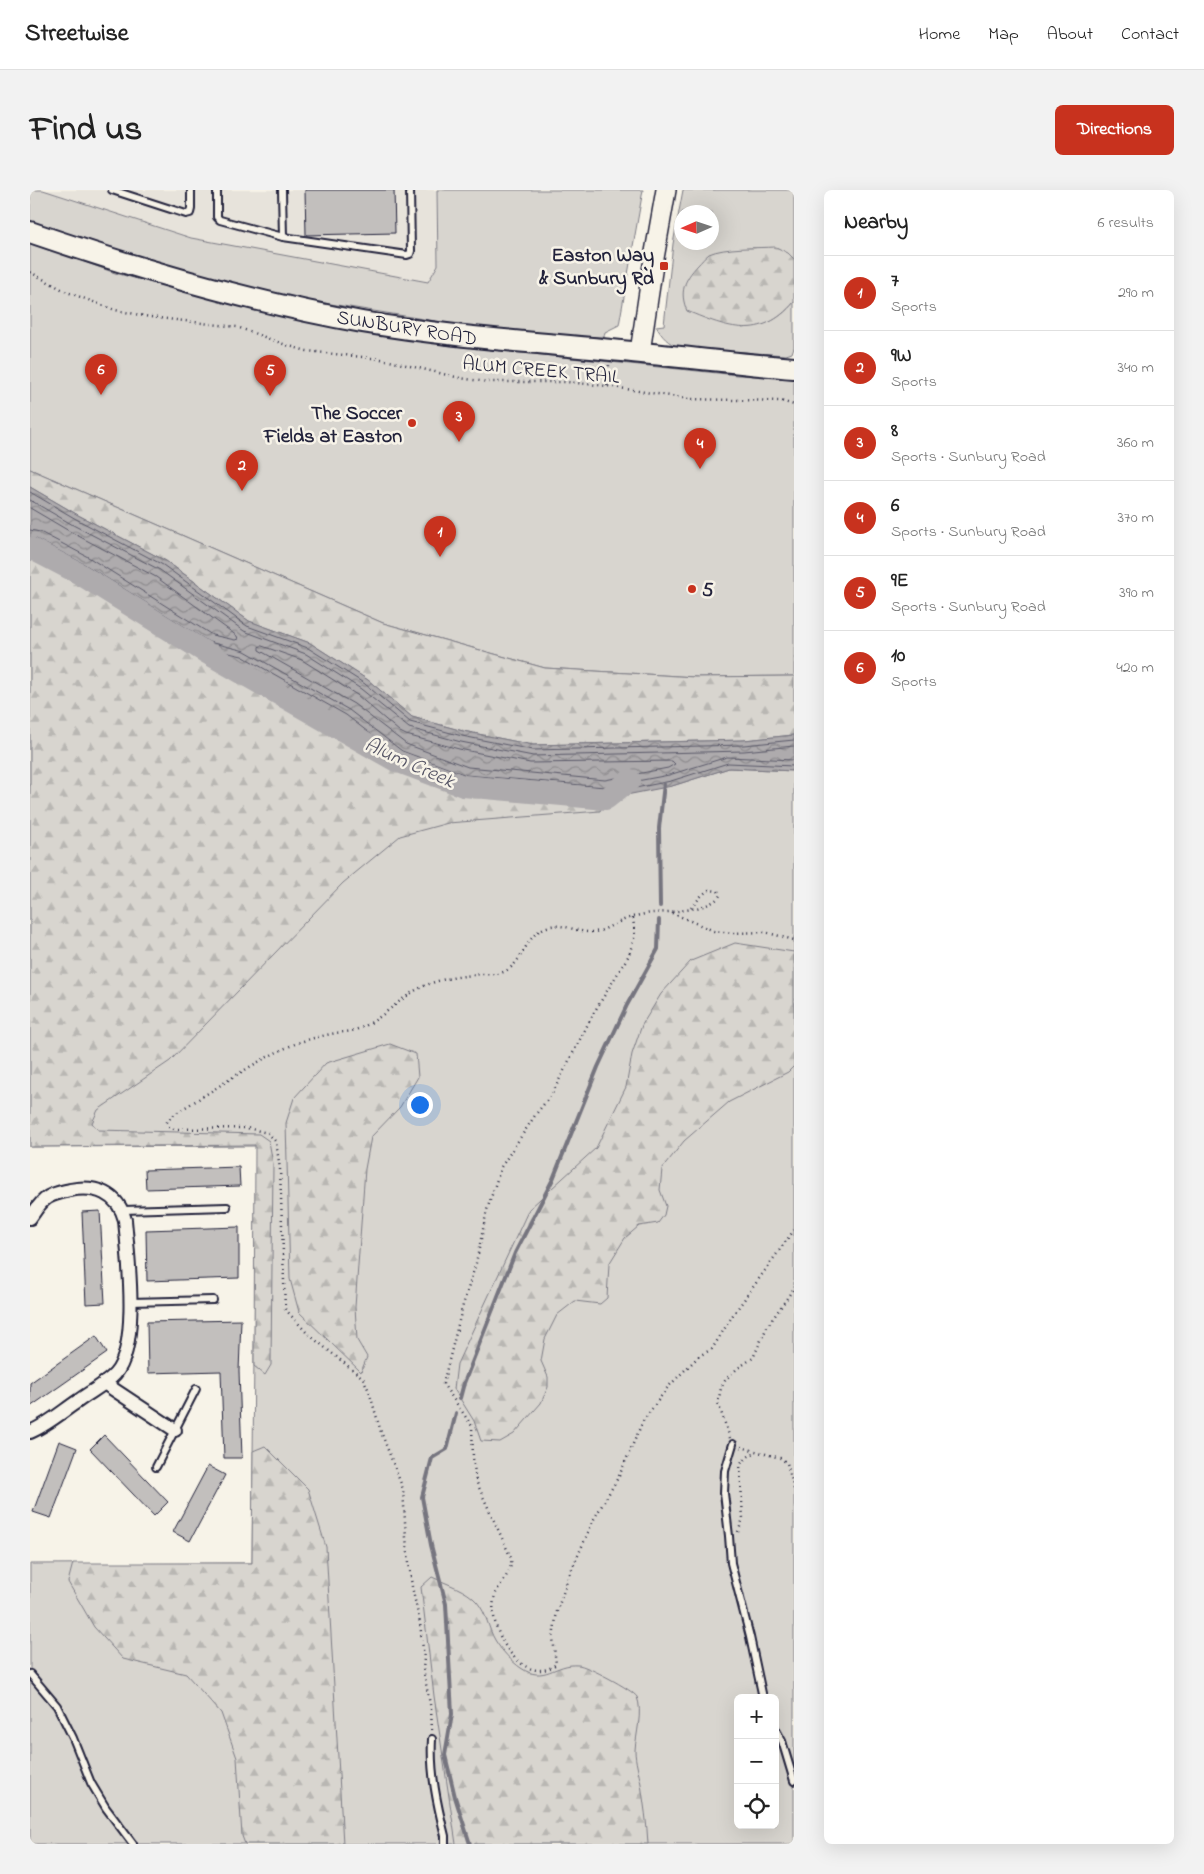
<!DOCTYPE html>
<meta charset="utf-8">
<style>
body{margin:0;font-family:"Indie Flower",sans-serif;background:#f2f2f2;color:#222}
.controls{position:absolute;right:15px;bottom:15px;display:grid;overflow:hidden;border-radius:8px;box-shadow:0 5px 20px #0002}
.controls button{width:45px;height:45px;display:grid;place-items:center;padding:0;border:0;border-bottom:1px solid #e0e0e0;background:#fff;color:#222;font:25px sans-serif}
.compass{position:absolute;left:644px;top:15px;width:45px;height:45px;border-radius:50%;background:#fff;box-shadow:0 5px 20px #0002;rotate:267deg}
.you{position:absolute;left:389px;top:914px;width:18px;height:18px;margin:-12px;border:4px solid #fff;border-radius:50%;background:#1a73e8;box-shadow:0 0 0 8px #1a73e833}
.badge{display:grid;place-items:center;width:32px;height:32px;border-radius:50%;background:#c8321e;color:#fff;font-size:16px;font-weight:700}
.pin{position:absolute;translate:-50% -41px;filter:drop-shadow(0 1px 2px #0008)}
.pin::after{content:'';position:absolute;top:26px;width:18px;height:15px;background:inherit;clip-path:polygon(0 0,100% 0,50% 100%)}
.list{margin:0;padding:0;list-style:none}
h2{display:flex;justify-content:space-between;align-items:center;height:65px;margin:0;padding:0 20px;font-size:21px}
h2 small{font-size:16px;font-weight:400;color:#767676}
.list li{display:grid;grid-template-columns:32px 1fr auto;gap:15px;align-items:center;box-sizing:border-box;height:75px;padding:0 20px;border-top:1px solid #e0e0e0}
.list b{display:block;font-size:19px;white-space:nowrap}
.list p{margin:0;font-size:16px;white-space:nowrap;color:#767676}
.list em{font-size:16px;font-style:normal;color:#767676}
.icon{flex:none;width:28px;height:28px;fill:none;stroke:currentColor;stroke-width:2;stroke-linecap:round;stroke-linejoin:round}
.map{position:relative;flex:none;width:764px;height:1654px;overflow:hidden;border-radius:8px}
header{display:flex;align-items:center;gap:30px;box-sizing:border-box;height:70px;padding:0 25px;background:#fff;border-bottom:1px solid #e0e0e0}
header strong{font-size:24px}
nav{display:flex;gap:28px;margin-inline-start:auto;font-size:18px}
.intro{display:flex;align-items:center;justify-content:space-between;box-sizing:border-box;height:120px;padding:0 30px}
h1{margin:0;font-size:35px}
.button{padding:12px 22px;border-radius:8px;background:#c8321e;color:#fff;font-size:18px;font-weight:700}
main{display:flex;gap:30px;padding:0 30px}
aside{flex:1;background:#fff;border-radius:8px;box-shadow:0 5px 20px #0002}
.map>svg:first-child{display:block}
.built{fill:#e7e3db}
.grass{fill:#d8d5cf;stroke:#7d7c85;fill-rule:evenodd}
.forest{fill:url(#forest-firs);stroke:#7d7c85}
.water{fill:url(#water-waves);stroke:#76747f}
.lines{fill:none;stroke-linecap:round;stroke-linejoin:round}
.shore{stroke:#5a5969;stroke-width:1}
.stream{stroke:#76747f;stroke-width:4}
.river{stroke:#aeabad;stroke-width:22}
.building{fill:#c2bfbd;stroke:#22223b}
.service-casing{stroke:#22223b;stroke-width:10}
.minor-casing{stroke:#22223b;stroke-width:16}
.secondary-casing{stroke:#22223b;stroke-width:22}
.primary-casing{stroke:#22223b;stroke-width:24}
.path{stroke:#22223b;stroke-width:2.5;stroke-dasharray:1 4;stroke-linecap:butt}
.service{stroke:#f7f3e8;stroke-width:6}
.minor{stroke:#f7f3e8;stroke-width:12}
.secondary{stroke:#f7f3e8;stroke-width:19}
.primary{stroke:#f7f3e8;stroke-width:20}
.poi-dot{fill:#c8321e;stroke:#f7f3e8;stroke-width:2}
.labels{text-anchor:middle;stroke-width:5;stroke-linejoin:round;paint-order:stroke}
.poi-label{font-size:20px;font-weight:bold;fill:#22223b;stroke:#f7f3e8;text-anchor:end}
.street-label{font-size:20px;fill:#22223b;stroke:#f7f3e8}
.water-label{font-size:21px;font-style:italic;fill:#535263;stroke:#f7f3e8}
</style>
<header>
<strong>Streetwise</strong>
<nav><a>Home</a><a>Map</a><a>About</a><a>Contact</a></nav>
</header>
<div class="intro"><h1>Find us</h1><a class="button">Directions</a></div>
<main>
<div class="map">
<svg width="764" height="1654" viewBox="0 0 764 1654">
<defs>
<pattern id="forest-firs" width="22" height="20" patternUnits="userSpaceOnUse" patternTransform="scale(1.25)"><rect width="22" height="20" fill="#d8d5cf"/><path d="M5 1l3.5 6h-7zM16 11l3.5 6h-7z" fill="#b9b7b3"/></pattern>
<pattern id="water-waves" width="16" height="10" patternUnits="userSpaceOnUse" patternTransform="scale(1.25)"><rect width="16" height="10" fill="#aeabad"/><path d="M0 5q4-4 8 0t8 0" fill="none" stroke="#8d8b8e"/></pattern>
</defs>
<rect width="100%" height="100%" fill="#f7f3e8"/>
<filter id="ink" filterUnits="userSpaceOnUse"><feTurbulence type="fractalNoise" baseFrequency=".02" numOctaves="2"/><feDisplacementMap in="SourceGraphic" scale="10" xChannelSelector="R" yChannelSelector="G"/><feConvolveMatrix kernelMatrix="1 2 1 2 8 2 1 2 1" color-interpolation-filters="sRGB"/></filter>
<g filter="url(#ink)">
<path class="built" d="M13,0H407L408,75L398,92L224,61L161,48Z"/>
<g class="grass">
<path d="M0,0H13L161,48L398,92L408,75L407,0H613L589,135L575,142L574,146L570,147L520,145L424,134L239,104L0,36Z"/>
<path d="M653,0H764V69L758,63L712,138C736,135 748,131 764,112V157L762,163L756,165L650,158C638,153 632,147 626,136L634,135L643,54ZM652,22H682V52H652Z"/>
<path d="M0,52L85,83L180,108L300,134L414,155L707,185L764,188V486L665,487L515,478L353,433L0,279Z"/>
<path d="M0,358L313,530L642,596L699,578L764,581V1654H0V1374L222,1373L226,956L0,957ZM708,1508H745V1635H708Z"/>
</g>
<g class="forest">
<path d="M746,57L758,63L764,69V112C731,151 698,138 657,121C649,102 654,90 668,75C671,72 675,67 679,64C694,57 728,58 746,57Z"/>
<path d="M0,279L353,433L515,478L665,487L764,486V545L714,550L503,555L433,541L382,527L338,490L280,453L219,431L136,371L48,325L0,297Z"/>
<path d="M0,358L48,383L175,462L210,471L313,530L366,571L434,596L576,609L570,621L418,633L370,646L313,693L140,871L68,920L62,933L68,940L229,944L239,951L243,974L241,1175L235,1185L224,1176L225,955L0,957Z"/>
<path d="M705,753L764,762V876L758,882L699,912L654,951L632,979L630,1000L636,1016L634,1025L628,1033L609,1036L595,1048L579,1074L577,1108L570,1114L545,1111L527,1125L515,1149L511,1171L518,1187V1197L511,1213L484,1244L470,1252L451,1251L444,1231L424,1199L427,1174L499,1019L566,958L596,897L602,864L612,835L631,804L661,771Z"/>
<path d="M360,854L386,864L388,887L370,917L341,947L335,979L325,1117L327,1150L337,1167L331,1182L269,1122L260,1089L256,933L264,908L296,873Z"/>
<path d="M235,1256L278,1299L296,1357L313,1654H215L212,1646L207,1568L191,1523L156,1484L93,1469L64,1437L38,1392L43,1373H222L223,1261Z"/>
<path d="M402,1387C417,1394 437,1400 447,1412C457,1424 458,1438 465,1450C471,1460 482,1472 491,1478C514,1494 525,1473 548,1475C556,1475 603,1500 607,1507C613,1522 606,1544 605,1560C605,1571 609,1583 611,1594C614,1614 617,1633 618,1654H426L404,1506L391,1397Z"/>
</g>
<path class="water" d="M0,297L48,325L136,371L219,431L280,453L338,490L382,527L433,541L503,555L714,550L764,545V581L699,578L642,596L576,609L433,596L366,571L313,530L210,471L175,462L48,383L0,358Z"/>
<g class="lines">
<g class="shore">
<path d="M0,302L46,329L133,375L217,436L278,458L335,494L380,532L432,546L503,560L714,555L764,550"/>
<path d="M0,310L43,335L130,380L214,441L276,464L331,499L379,538L431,552L503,566L714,561L764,556"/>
<path d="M0,318L39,341L126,387L207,446L208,449L205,450L182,445L58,367L10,342L0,340"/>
<path d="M0,348L6,349L54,374L179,452L215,461L319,520L372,561L436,585L575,597L639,585L697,567L764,570"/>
<path d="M0,354L51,379L177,458L212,466L316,525L369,566L434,591L575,604L641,591L698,573L764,576"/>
<path d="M232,456L272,470L327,505L370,542L376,545L429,559L500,573L642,571L645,574L638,578L575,590L438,577L376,554L324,514L229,460V457Z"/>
</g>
<g class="stream">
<path d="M630,716L629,638L634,594"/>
<path d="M430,1208L434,1193L485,1063L523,989L568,877L597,815L628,759L629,730"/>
<path d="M426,1223L417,1259L402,1268L392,1307L401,1355L416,1414L422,1524L415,1565L425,1607L440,1654"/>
</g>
<path class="river" d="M0,358L48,383L175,462L366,571L433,596L576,609L600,590"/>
</g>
<g class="building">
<path d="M275,0H364L365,43L276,45Z"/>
<path d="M209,977L210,996L116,999L115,980Z"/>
<path d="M70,1021L75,1113L56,1114L52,1022Z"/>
<path d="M209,1037V1088L117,1091L116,1040Z"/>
<path d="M211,1130L209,1181L212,1268H194L191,1181L118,1183L117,1132Z"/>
<path d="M66,1146L77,1163L0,1217V1193Z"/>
<path d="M74,1245L138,1312L124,1326L60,1259Z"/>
<path d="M29,1251L47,1258L21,1328L3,1322Z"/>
<path d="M178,1276L195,1285L160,1351L143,1342Z"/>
</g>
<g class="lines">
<defs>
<g id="service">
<path d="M82,0L156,24L160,23L161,19V0"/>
<path d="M187,0V27L190,30L253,47L377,65L380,64L381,61L380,0"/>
<path d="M252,0L253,47"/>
<path d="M93,1020L197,1017"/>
<path d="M100,1112L183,1110"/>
<path d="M703,1254L695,1281L694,1303L699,1346L701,1373L720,1447L733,1508"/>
<path d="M126,1277L166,1199"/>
<path d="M0,1484L27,1516L43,1548L61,1593L76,1618L103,1654"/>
<path d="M745,1538L752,1551L764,1591"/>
<path d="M402,1549C400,1582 407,1614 415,1646V1654"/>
</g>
<g id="minor">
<path d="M0,1028C5,1021 10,1012 18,1007C25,1003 32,1002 40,1000C65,995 88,1003 95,1030C98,1066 110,1156 85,1184C76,1194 60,1202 48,1211C33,1221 17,1235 0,1242"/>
<path d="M74,1193L145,1240"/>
</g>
<path id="secondary" d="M610,162L624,68L636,0"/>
<path id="primary" d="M0,42C108,79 219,112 332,132C426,148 518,153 612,163C663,168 713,174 764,178"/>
</defs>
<use href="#service" class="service-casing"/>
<use href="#minor" class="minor-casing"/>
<use href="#secondary" class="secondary-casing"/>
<use href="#primary" class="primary-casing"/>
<g class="path">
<path d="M0,82L37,102L85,120L120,127L207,137L256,155L277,161L351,169L430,188L457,192H537L577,196L659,209L751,211L764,215"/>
<path d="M577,196L579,175"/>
<path d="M642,723L684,741L704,743L735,742L764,750"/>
<path d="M603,728L605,745L599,765L563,824L522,904L506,924L471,977L457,1020L446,1073L433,1115L413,1194L442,1236L443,1268L446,1291L481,1368C483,1382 471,1391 466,1403C456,1427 475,1466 497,1477C507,1482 518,1481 526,1474L523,1448L527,1421L538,1388L564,1329L589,1286L613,1231L638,1197L669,1166L682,1159L703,1125L764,1040"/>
<path d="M700,1248L688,1213L691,1198L696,1189L708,1178L723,1168L737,1137L764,1098"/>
<path d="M711,1257L750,1268L757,1273L764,1299"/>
<path d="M708,1342L713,1329L710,1275C715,1268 719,1265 727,1263"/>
<path d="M402,1540L401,1519L393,1479L394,1468L390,1433L382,1397L376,1348L373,1299L351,1242L339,1201L333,1188L278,1144L255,1119L250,979L246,952L238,943L217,938L144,939L139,937L137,932C143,923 158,916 167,910C201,889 236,864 273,851C284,848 295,845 306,843C312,842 319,842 325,840C353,831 371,804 399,794C414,788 435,786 451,784C457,784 464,785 470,783C494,777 493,745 517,737C532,732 548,743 562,742C571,742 578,737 587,733C597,728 611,724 623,723C639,722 683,720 690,705L688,701L679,700L672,705L661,718"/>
</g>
<use href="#service" class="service"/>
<use href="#minor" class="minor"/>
<use href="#secondary" class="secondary"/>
<use href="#primary" class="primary"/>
</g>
</g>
<g class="poi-dot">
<rect x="629" y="71" width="10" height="10" rx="2.5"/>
<circle cx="382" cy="233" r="5"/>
<circle cx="662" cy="399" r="5"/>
</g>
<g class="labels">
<g class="poi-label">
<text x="624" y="71">Easton Way<tspan x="624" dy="23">&amp; Sunbury Rd</tspan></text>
<text x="372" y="229">The Soccer<tspan x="372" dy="23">Fields at Easton</tspan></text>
<text x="672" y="406" text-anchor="start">5</text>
</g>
<g class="street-label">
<text transform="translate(377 137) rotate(9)" y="7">SUNBURY ROAD</text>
<text transform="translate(511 179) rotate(5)" y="7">ALUM CREEK TRAIL</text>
</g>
<g class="water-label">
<text transform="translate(380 572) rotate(24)" y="7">Alum Creek</text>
</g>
</g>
</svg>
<div class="controls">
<button>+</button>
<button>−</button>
<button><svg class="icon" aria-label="locate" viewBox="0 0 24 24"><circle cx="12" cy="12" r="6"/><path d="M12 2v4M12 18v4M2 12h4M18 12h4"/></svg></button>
</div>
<svg class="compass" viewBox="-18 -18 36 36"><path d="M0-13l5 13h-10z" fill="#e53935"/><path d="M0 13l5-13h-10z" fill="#767676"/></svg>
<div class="you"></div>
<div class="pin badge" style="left:410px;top:367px">1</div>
<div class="pin badge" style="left:212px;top:301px">2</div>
<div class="pin badge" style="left:429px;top:252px">3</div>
<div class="pin badge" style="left:670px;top:279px">4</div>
<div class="pin badge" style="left:240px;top:206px">5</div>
<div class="pin badge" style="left:71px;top:205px">6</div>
</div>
<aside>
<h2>Nearby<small>6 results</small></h2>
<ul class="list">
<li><span class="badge">1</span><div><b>7</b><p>Sports</p></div><em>290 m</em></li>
<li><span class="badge">2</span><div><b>9W</b><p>Sports</p></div><em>340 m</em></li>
<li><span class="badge">3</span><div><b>8</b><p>Sports · Sunbury Road</p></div><em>360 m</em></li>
<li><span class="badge">4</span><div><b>6</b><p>Sports · Sunbury Road</p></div><em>370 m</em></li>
<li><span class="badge">5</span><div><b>9E</b><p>Sports · Sunbury Road</p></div><em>390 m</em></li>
<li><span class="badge">6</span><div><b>10</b><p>Sports</p></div><em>420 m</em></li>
</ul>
</aside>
</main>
